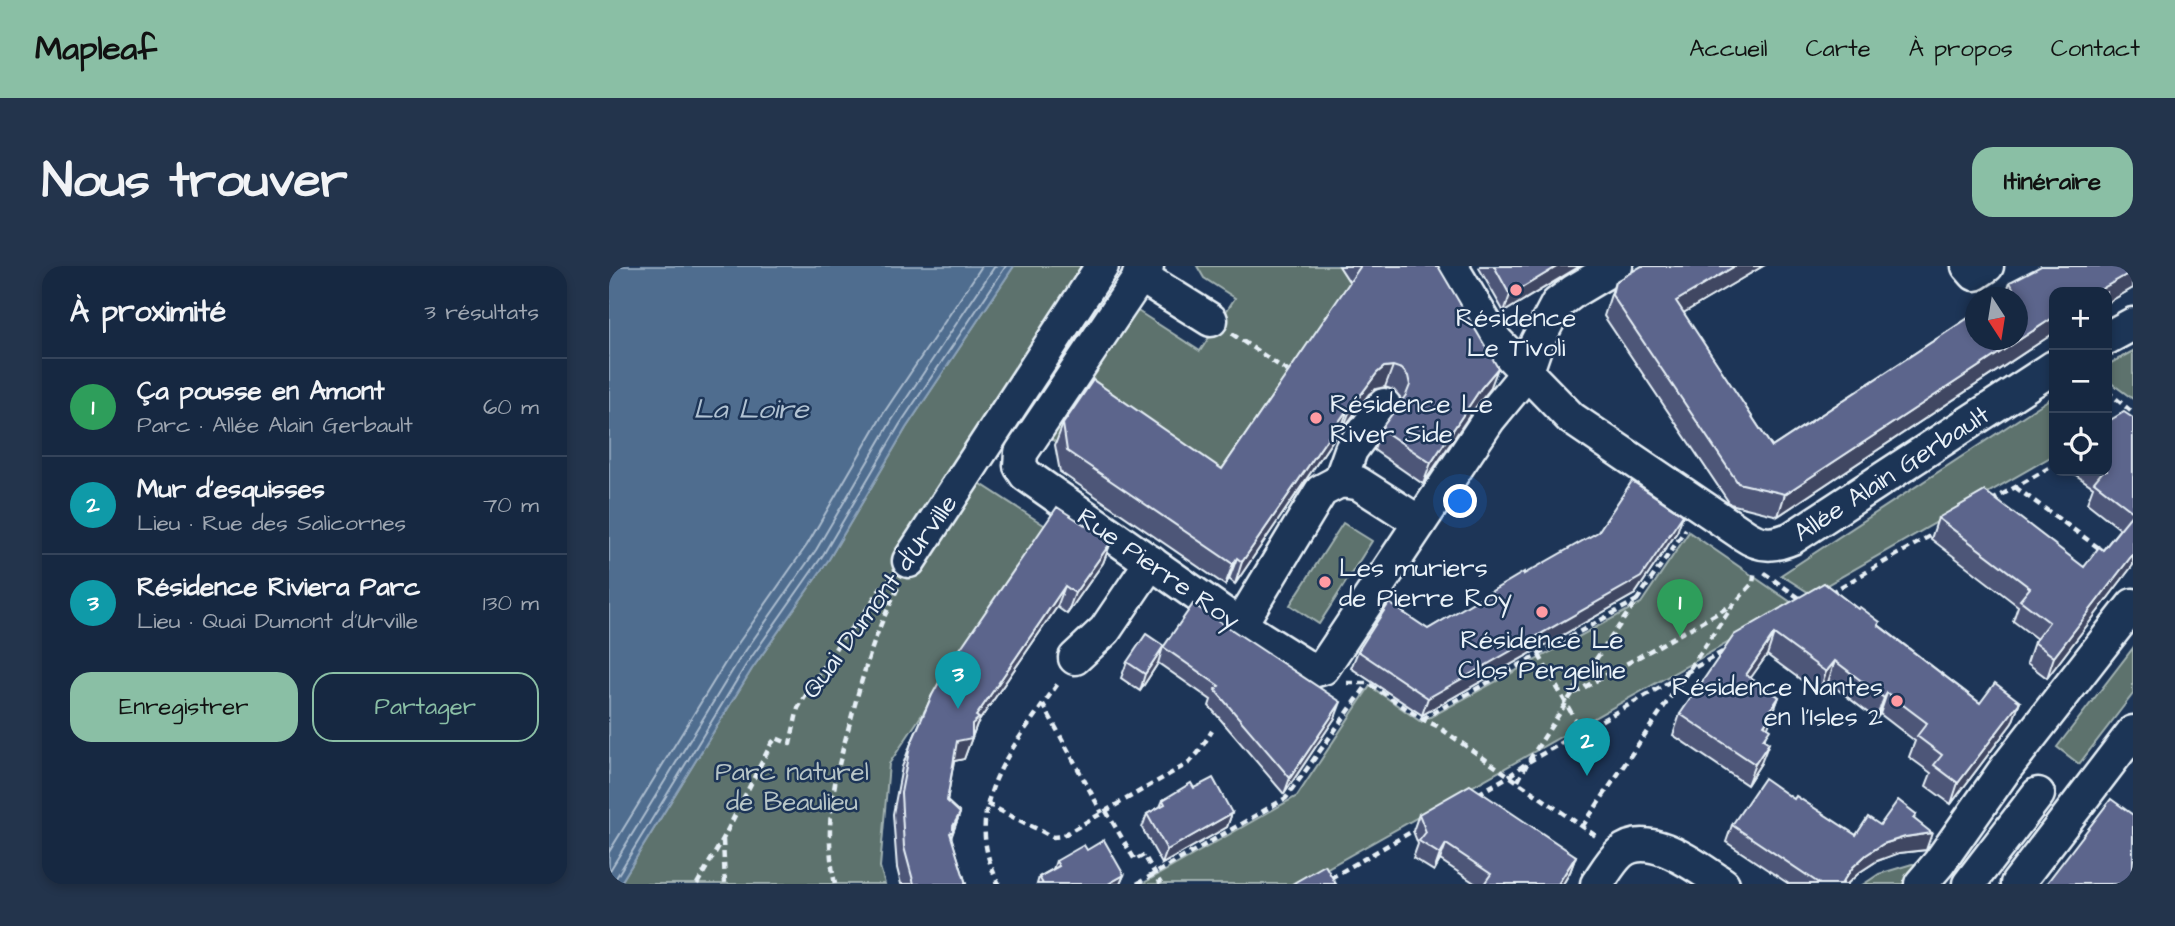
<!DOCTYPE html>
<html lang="fr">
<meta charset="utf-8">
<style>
body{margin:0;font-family:"Architects Daughter",sans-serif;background:#23344c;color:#f1f3f6}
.controls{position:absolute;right:21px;top:21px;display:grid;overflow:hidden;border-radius:14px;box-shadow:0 4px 10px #0003}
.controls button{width:63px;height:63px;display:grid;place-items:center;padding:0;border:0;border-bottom:2px solid #35445a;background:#162841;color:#f1f3f6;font:35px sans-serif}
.compass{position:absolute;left:1356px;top:21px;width:63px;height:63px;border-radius:50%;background:#162841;box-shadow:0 4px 10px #0003;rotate:168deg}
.you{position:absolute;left:852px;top:236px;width:24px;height:24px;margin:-18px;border:5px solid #fff;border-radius:50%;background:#1a73e8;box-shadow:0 0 0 10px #1a73e833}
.badge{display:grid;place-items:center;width:46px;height:46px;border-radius:50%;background:#8abfa5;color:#fff;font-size:23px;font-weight:700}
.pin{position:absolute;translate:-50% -58px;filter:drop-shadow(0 2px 4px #0008)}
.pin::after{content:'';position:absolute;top:37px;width:24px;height:21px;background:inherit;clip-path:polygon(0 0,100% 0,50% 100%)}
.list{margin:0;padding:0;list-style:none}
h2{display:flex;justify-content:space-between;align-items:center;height:91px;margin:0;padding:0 28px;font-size:30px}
h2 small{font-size:23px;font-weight:400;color:#9ea6b1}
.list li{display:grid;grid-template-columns:46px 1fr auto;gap:21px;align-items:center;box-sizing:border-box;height:98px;padding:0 28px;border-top:2px solid #35445a}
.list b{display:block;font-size:26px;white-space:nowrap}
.list p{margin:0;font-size:23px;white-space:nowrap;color:#9ea6b1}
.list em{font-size:23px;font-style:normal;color:#9ea6b1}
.actions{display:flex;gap:14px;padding:21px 28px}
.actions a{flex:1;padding:16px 0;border:2px solid #8abfa5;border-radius:21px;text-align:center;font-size:24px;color:#8abfa5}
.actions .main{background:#8abfa5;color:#111}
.icon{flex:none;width:38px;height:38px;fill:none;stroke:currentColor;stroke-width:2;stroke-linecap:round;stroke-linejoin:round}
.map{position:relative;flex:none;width:1524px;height:618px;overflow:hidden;border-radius:21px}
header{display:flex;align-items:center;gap:42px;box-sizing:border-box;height:98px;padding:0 35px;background:#8abfa5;color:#111}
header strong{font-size:33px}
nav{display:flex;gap:38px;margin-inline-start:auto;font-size:24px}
.intro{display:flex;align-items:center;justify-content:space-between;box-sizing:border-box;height:168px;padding:0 42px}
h1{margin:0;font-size:49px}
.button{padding:18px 32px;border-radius:21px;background:#8abfa5;color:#111;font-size:24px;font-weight:700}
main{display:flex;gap:42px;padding:0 42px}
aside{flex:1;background:#162841;border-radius:21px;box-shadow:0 4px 10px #0003}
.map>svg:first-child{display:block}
.green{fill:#5d726d;stroke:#a2b2b2;stroke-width:2}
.water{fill:#4f6d8f;stroke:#8ca2b9;stroke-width:2}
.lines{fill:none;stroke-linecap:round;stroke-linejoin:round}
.shore{stroke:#abbcce;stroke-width:2}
.minor-casing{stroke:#e8f1f8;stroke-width:37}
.path{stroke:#e8f1f8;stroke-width:4.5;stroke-dasharray:7 5;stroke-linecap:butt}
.minor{stroke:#1d3557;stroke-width:32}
.wall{fill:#4e5778;stroke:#e8f1f8;stroke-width:2}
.shaded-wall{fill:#404762;stroke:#e8f1f8;stroke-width:2}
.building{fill:#5b658c;stroke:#e8f1f8;stroke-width:2}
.poi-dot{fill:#ff9aa2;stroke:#1d3557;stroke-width:2.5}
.labels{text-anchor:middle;stroke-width:5;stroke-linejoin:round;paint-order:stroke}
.poi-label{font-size:26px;fill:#e8f1f8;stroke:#1d3557}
.street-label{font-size:26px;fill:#e8f1f8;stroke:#1d3557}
.park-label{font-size:26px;fill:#b7c5c7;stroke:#1d3557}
.water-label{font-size:28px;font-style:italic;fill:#b2c3d3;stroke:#1d3557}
</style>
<header>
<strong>Mapleaf</strong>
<nav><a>Accueil</a><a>Carte</a><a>À propos</a><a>Contact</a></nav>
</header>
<div class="intro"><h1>Nous trouver</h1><a class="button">Itinéraire</a></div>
<main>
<aside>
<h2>À proximité<small>3 résultats</small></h2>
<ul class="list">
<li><span class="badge" style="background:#2e9e5b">1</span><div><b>Ça pousse en Amont</b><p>Parc · Allée Alain Gerbault</p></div><em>60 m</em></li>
<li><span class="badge" style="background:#0f9aa8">2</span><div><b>Mur d'esquisses</b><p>Lieu · Rue des Salicornes</p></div><em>70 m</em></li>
<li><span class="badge" style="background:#0f9aa8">3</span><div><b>Résidence Riviera Parc</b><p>Lieu · Quai Dumont d'Urville</p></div><em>130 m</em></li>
</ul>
<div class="actions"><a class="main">Enregistrer</a><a>Partager</a></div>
</aside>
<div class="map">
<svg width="1524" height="618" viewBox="0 0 1524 618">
<rect width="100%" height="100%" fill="#1d3557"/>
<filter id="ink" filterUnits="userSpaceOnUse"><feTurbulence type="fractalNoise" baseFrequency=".0143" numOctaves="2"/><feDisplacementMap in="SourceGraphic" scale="14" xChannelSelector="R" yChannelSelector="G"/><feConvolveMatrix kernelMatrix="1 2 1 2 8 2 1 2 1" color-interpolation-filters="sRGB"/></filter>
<g filter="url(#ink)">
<g class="green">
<path d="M405,0H477L349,203L438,261L280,498L271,601L276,618H11L143,403L220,293L297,162Z"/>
<path d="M588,0H730L744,22L606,224L476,136L448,177L435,168L521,40L591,85L626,32L595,12Z"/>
<path d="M1524,85V133L1498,114V99Z"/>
<path d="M1445,130V189L1202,328L1172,309Z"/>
<path d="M734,257L763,275L710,358L681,339Z"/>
<path d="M1080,266L1186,339L690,618H533L688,530L761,420L812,456L1032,337Z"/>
<path d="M1524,382V428L1470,498L1448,481Z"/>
<path d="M1303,598H1315L1295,618H1255L1270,608Z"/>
</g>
<path class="water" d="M0,0H405L297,162L220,293L143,403L11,618H0Z"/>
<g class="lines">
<g class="shore">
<path d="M0,586L121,389L198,279L274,148L373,0"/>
<path d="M0,606L130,394L207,284L283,154L386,0"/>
<path d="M6,618L7,612L137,399L214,289L291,158L397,0"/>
</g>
<defs>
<g id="minor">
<path d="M538,0L412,187L411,200L417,209L437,223L631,359L704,405L714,402L880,153L917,108L928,76L948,38L965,25L1007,0"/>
<path d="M842,0L887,75L962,152L1135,269C1151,280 1165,280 1183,272L1445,101"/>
<path d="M1359,0L1366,8L1378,0"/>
<path d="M530,9L602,54"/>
<path d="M1498,72L1524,58"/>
<path d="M731,215L742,184L775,139"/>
<path d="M300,295L493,0"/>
<path d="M631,359L712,225L731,215L749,217L810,256"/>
<path d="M466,392L496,364L542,296"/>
<path d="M988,618C995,608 1002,595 1011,587C1040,562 1089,602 1114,618"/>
<path d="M1312,618L1330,597L1397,502L1524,339"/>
<path d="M1360,618L1429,528"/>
<path d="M1408,618L1524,466"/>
</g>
</defs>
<use href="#minor" class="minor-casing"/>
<g class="path">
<path d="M623,68L683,108"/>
<path d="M1498,125L1524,147"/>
<path d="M1406,221L1494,285"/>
<path d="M1382,235L1445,199"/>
<path d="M1155,307L1193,334"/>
<path d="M1221,327L1326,267"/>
<path d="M930,389L973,466"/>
<path d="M738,417H759L813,453L828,460L987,570"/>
<path d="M965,427L1123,339"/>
<path d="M434,438L493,547"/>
<path d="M813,453L1028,334"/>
<path d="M909,515L919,496L963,428L1077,263"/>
<path d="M869,528L900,510L919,496L1115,385"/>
<path d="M378,538L444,571L453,570L580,497L589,487L603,465"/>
<path d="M497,545L526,594L535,589L552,618"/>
<path d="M973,561L1124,339L1144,317L1146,304"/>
<path d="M114,574L116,618"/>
<path d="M88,618L114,573L162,478L167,472L181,478L189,442L233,372L252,352L272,322L282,313"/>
<path d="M226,618C214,561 225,514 240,460C249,427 258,394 270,363C276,348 284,333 290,319"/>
<path d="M386,618L389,616C349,537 408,477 450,416"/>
<path d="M528,618L677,532L759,418"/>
<path d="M711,618L809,562"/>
</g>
<use href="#minor" class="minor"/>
</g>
<g class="wall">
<path d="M730,0H829L881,123L865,143L814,218L765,184L772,163L792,136L791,131L785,124L776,121L767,123L760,128L734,163L732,162L626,318L620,313L616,319L451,206L446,179L454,158L613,203L741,17Z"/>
<path d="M871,0H971L895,46L870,2Z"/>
<path d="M1033,0H1154L1074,47L1163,181L1397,27L1401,16L1524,0V22L1498,37V26L1445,67L1169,250L1121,238L995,50L1006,16Z"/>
<path d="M1524,152V299L1438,412L1418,397L1425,376L1428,373L1404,355L1409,340L1322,273L1329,252L1475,301L1494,284L1511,263L1478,237L1484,221L1461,205H1498Z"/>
<path d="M1068,266L1026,328L813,449L742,402L749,385L819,363L915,308Z"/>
<path d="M502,276L494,297L458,348L448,341L368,458L355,493L345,495L338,535L351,547L342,571L357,618H292L288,602L284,548L293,501L301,480L323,429Z"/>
<path d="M1215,317L1371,437L1411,436L1403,457L1342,538L1317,520L1322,507L1300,491L1306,475L1271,448L1267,453L1219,416L1210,427L1158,389L1141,412L1170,431L1158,461L1152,497L1138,519L1064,469L1071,448Z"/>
<path d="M555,380L726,452L675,528L600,440L602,434L549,397L531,425L512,412L518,396Z"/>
<path d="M585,522L623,547L618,561L553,598L533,562L538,548L551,541L554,534Z"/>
<path d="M1185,533L1247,569L1271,559L1307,548L1305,553L1317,584L1290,587L1268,595L1251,606L1238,618H1180L1117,576L1123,559Z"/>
<path d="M810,548L967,590L961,606L954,618H867L831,594L825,605L804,592L809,578L804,565Z"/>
<path d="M447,595L515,609L511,618H428L430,611L444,603Z"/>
</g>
<g class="shaded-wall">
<path d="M949,0H971L895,46L901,29Z"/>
<path d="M1126,0H1154L1059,56L1067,35Z"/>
<path d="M1524,5V22L1498,37V26H1487Z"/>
<path d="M1445,51V67L1169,250L1176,228Z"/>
<path d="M784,100L776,121L767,123L760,128L734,163L742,142L768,107L775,101Z"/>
<path d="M889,102L881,123L865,143L814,218L822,197L872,122Z"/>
<path d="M740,141L732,162L626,318L633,296Z"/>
<path d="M1074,249L1068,266L1026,328L813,449L819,432Z"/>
<path d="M502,276L494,297L458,348L466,327Z"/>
<path d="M1524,288V299L1438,412L1445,391Z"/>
<path d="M628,292L620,313L616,319L624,298Z"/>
<path d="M456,320L448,341L368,458L355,493L341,496L348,475L363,458L367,450Z"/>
<path d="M1165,368L1158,389L1129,430L1137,409Z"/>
<path d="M554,381L549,397L531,425L536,408Z"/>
<path d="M1226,395L1219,416L1210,427L1217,406Z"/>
<path d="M1278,427L1271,448L1267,453L1275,432Z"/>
<path d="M1170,431L1157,466L1148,480L1162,443Z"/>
<path d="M732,436L726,452L675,528L681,512Z"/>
<path d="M1411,436L1403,457L1342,538L1349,517Z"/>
<path d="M1160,477L1152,497L1138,519L1146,498Z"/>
<path d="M351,547L337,586L334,588L344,560Z"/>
<path d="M623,547L618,561L553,598L558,584Z"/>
<path d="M1323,567L1317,584L1290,587L1268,595L1251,606L1238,618H1232L1244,601L1257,589L1274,578L1296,571Z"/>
<path d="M837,578L831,594L825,605L831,588Z"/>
<path d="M967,590L961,606L954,618H949Z"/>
<path d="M515,609L511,618H499Z"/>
</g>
<g class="building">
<path d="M751,0H829L889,102L872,122L822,197L772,163L797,129L801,119L799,110L793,103L784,100L775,101L768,107L742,142L740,141L633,296L628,292L624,298L458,185L454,158L484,114L613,203L751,1Z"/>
<path d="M885,0H949L901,29Z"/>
<path d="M1033,0H1126L1067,35L1163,181L1367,47V74H1409V32H1390L1404,22L1401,16L1432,0H1524V5L1487,26H1445V51L1176,228L1129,217L1003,29L1006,16Z"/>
<path d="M1515,146L1524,152V246L1485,216L1494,205H1498V156Z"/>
<path d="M1023,215L1074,249L1032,311L819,432L749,385L780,337L819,363L915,306V308L989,266Z"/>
<path d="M1376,225L1475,301L1490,281L1494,284L1524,247V288L1445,391L1425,376L1440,356L1411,334L1421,322L1329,252Z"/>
<path d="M448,241L502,276L466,327L456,320L367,450L370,452L363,458V472L348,475L338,535L351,547L344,560V565L341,567L357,618H305L295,581L292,527L301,480L323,429L338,402Z"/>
<path d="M1215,317L1249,343L1251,341L1271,356L1269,359L1371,437L1386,417L1411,436L1349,517L1325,499L1333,489L1308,470L1318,457L1278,427L1275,432L1226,395L1217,406L1165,368L1137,409L1170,431L1162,443L1164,445L1155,459L1161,463L1154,473L1160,477L1146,498L1071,448L1125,369Z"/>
<path d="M584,338L732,436L681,512L606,424L610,420L554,381L536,408L518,396L537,368L555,380Z"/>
<path d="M604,512L623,547L558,584L538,548L556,538L554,534L582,517L585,522Z"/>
<path d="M1155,512L1185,533L1187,530L1247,569L1259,551L1271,559L1289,534L1307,548L1304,552L1323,567L1296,571L1274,578L1257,589L1244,601L1232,618H1211L1123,559Z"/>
<path d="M861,519L967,590L949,618H875L882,608L837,578L831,588L810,575L817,566L810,548Z"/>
<path d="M1502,533L1524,549V618H1437Z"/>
<path d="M495,574L515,609L499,618H434L430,611L450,600L447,595L475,579L478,584Z"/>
<path d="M716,599L727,618H683Z"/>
</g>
</g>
<g class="poi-dot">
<circle cx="907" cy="24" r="7"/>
<circle cx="707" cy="152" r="7"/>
<circle cx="716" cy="316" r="7"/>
<circle cx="933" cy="346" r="7"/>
<circle cx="1288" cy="435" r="7"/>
</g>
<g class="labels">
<g class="poi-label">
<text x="907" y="60">Résidence<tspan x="907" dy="30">Le Tivoli</tspan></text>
<text x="721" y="146" text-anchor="start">Résidence Le<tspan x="721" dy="30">River Side</tspan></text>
<text x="730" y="310" text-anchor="start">Les muriers<tspan x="730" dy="30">de Pierre Roy</tspan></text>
<text x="933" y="382">Résidence Le<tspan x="933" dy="30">Clos Pergeline</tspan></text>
<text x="1274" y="429" text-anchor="end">Résidence Nantes<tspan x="1274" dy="30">en l'Isles 2</tspan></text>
</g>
<g class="street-label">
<text transform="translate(1282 207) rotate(-33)" y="9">Allée Alain Gerbault</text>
<text transform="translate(550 302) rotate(35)" y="9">Rue Pierre Roy</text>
<text transform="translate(270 330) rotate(-54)" y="9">Quai Dumont d'Urville</text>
</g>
<g class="park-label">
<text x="183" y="514">Parc naturel<tspan x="183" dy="30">de Beaulieu</tspan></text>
</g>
<g class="water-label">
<text x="142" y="152">La Loire</text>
</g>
</g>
</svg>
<div class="controls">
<button>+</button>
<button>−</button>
<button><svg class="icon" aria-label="locate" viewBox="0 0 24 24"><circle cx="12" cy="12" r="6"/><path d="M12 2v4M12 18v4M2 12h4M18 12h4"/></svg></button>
</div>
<svg class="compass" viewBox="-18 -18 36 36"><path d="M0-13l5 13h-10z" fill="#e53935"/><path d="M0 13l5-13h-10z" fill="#9ea6b1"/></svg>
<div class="you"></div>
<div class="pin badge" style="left:1071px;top:371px;background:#2e9e5b">1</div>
<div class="pin badge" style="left:978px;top:510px;background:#0f9aa8">2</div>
<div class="pin badge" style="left:349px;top:443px;background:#0f9aa8">3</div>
</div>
</main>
